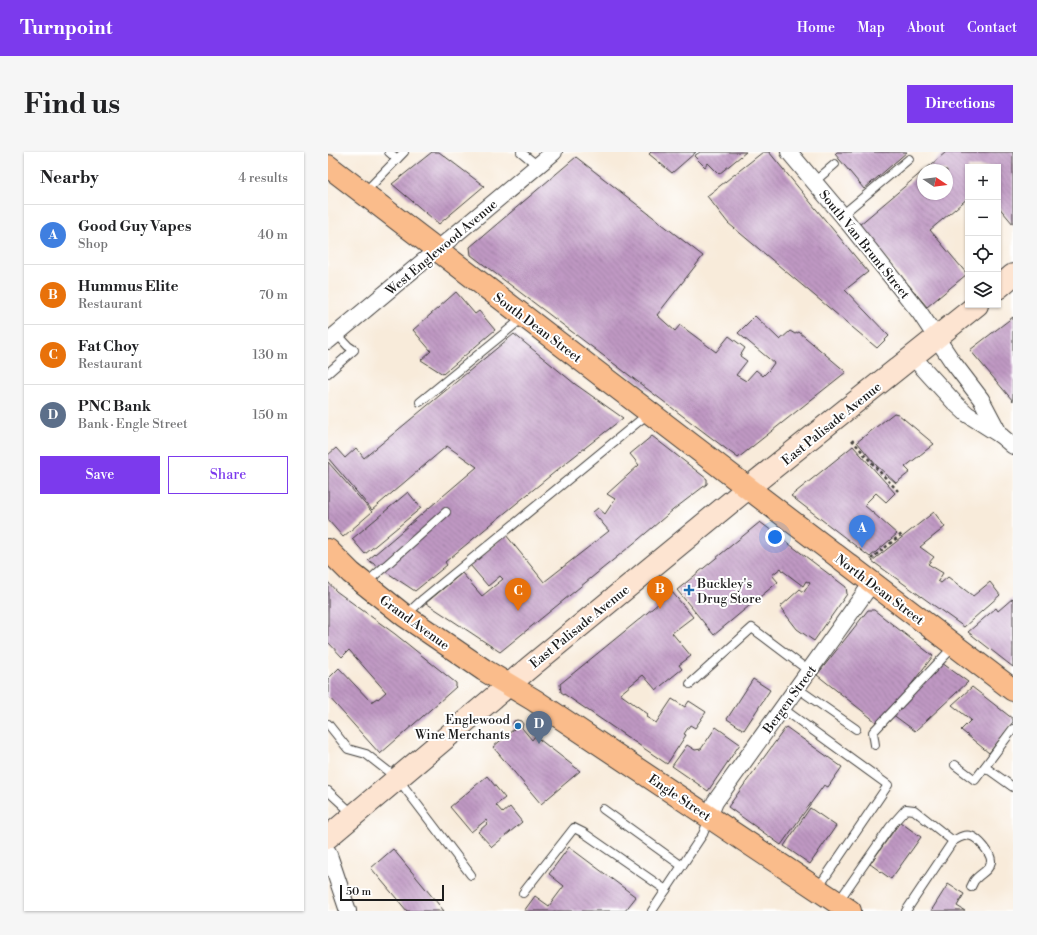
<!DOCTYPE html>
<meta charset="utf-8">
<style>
body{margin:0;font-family:"Libre Bodoni",serif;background:#f6f6f6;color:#202124}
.controls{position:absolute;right:12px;top:12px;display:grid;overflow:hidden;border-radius:0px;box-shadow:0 1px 3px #0004}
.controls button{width:36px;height:36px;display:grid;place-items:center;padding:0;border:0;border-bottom:1px solid #e0e0e0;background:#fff;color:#202124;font:20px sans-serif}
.compass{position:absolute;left:589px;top:12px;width:36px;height:36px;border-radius:50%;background:#fff;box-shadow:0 1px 3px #0004;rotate:103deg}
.scale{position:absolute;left:12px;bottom:10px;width:104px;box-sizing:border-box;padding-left:4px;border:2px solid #1c1c1c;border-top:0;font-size:11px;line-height:14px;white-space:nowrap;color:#1c1c1c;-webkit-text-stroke:3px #fff;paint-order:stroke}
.you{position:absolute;left:447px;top:385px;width:14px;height:14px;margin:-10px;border:3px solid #fff;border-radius:50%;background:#1a73e8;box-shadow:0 0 0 6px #1a73e833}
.badge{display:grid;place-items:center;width:26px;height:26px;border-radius:50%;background:#7c3aed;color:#fff;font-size:13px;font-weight:700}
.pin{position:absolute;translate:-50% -33px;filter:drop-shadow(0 1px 2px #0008)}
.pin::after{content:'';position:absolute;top:21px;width:14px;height:12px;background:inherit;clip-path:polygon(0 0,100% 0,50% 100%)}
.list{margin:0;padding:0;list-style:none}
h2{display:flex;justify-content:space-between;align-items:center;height:52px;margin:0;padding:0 16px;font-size:17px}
h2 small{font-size:13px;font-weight:400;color:#757577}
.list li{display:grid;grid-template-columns:26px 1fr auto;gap:12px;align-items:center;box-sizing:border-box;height:60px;padding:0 16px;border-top:1px solid #e0e0e0}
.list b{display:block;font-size:15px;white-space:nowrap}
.list p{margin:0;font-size:13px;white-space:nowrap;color:#757577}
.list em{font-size:13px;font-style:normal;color:#757577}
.actions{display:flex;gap:8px;padding:12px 16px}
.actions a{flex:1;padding:9px 0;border:1px solid #7c3aed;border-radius:0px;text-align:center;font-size:14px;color:#7c3aed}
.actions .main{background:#7c3aed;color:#fff}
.icon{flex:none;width:22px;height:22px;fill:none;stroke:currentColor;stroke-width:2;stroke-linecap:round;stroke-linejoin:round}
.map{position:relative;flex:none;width:685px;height:759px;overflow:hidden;border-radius:0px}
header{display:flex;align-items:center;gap:24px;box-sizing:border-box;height:56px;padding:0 20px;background:#7c3aed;color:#fff}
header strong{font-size:19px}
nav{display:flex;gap:22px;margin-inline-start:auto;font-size:14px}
.intro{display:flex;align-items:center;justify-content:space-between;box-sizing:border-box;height:96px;padding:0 24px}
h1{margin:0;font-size:28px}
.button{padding:10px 18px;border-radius:0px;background:#7c3aed;color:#fff;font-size:14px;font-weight:700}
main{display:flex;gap:24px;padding:0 24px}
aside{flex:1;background:#fff;border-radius:0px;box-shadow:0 1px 3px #0004}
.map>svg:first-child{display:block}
.building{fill:url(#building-back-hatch)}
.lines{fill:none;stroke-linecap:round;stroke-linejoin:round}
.service-casing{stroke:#3d3b38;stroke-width:10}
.minor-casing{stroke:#3d3b38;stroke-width:18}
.secondary-casing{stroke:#3d3b38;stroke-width:24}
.primary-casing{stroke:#3d3b38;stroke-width:24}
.path{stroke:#3d3b38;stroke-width:2.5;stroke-dasharray:3 3;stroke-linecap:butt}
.service{stroke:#fff;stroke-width:8}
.minor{stroke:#fff;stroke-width:16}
.secondary{stroke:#fde4d1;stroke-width:22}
.primary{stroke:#fabc8b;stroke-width:22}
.poi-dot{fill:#1f6fb2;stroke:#fff;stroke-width:1.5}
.labels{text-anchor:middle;stroke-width:4;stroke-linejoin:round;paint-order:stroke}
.street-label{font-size:13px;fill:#1c1c1c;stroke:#fff}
.poi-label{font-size:13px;fill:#1c1c1c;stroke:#fff;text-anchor:start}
</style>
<header>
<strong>Turnpoint</strong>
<nav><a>Home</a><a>Map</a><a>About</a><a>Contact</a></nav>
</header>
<div class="intro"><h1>Find us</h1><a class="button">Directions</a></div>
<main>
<aside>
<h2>Nearby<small>4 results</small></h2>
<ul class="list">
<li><span class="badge" style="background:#3f7fe0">A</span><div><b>Good Guy Vapes</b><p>Shop</p></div><em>40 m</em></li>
<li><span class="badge" style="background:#e8710a">B</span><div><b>Hummus Elite</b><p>Restaurant</p></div><em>70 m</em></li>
<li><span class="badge" style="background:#e8710a">C</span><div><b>Fat Choy</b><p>Restaurant</p></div><em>130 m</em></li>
<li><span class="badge" style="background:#5c6f8a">D</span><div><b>PNC Bank</b><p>Bank · Engle Street</p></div><em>150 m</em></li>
</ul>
<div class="actions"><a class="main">Save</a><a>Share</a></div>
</aside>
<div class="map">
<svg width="685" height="759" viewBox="0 0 685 759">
<defs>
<pattern id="building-back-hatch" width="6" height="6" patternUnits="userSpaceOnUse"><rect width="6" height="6" fill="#bf98c3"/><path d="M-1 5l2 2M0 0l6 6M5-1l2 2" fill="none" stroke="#9a7b9e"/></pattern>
</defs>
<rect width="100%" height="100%" fill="#fff"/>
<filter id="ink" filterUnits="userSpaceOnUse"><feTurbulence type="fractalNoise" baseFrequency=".025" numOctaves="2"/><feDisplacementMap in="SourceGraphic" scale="8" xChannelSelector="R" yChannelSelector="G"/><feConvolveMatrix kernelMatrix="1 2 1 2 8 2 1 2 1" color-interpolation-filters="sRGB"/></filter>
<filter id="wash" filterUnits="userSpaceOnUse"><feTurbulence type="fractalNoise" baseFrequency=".012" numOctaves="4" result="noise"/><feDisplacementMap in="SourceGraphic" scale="16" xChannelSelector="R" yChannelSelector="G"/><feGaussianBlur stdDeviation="0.9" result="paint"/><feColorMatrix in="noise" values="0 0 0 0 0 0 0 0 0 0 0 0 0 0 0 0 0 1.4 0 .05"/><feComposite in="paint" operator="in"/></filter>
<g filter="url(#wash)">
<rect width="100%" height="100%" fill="#f8ebda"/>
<g id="blocks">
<g class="building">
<path d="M104,0H111L156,34L111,72L64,32Z"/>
<path d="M323,0H368L344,21L321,2Z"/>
<path d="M372,0H418L391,22L380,11L377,15L366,4Z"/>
<path d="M435,0H441L540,120L517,138L561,184L549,196L400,71L379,44Z"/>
<path d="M509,0H579L536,37L507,2Z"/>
<path d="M618,0H685V72L670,54V15H640V46L602,78L639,122L599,155L531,73L595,19V42H619V18H597Z"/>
<path d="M248,5L375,104L329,163L347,179L352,173L388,200L401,184L417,196L412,204L419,209L408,223L418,229L428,218L435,224L441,218L446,211L410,181L427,164L452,188L462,179L467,182L471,180L518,220L410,306L143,103L142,95Z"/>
<path d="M128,140L147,162L151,159L167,178L115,222L93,208L103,199L85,178Z"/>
<path d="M685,165V249L642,198Z"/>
<path d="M186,182L247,232L295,266L239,310L117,410L119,413L87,439L40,408L149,315L119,294L44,358L0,306V303L8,296L17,306L28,296L36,306Z"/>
<path d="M566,261L570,262L606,292L577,315L582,320L568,331L548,313L529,290Z"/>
<path d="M324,284L379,327V332L345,358L311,387L172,500L98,451L134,421L154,444L175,427L172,424L160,434L142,413L178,383L216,430L281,379L265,360L270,356L277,362L287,347L279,342L311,313L302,302Z"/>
<path d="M525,294L567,341L558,350L548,341L536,353L569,382L542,405L463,344Z"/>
<path d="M0,310L44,360L15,385L0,368Z"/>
<path d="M80,340L93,356L37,402L24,387Z"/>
<path d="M606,360L617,375L592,395L606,405L600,412L615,421L610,429L613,431L620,425L645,444L662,430L672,443L636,475L544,409Z"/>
<path d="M432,370L518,435L519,442L486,489L469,477L452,455L472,437L476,440L482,431L478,429L475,434L455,419L453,416L444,423L450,430L386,483L349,438Z"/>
<path d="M0,430L8,439L67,482L128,531V535L52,602L0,544V527L11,516L43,550L49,546L50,547L58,540L21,498L14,505L0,490Z"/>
<path d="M344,440L365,465L344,481L363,504L351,513L354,517L328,538L315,523L292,542L320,562L318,565L328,571L344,547L357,555L361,549L378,560L367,576L362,573L356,582L358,583L339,612L233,540L232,532L313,466Z"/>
<path d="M685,446V515L640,480L668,456L670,459Z"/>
<path d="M540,458H546L605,504L552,573L489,523Z"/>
<path d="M614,511L640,530L587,579L564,562Z"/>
<path d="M425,527L442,538L416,578L399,567Z"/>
<path d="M644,535L685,567V570L661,601L633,578L643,568L624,553Z"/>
<path d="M189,568L193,569L195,572L194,576L204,588L207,584L252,619L213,652L165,595L186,577L185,575V572L186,569Z"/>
<path d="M388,575L412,592L380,639L344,614L359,593L367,598L373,597Z"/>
<path d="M458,575L514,615L500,635L496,633L453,693L400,655Z"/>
<path d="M159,624L177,646L168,653L175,661L182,655L194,670L164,695L150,680L160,671L158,668L143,680L122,655Z"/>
<path d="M482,656L508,674L482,712L456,694Z"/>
<path d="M572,670L593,685L563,727L542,712Z"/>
<path d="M241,695L308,745L297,759H196L207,744L221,754L236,734L221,722Z"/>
<path d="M65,697L116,759H79L43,716Z"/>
<path d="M620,732L636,742L629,754L637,759H603Z"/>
</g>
</g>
</g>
<g filter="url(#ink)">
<use href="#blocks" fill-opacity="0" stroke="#3d3b38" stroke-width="1"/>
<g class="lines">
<defs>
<g id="service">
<path d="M61,0L69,7"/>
<path d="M193,0L210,14"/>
<path d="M486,30L507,12"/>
<path d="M36,41L76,0"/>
<path d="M514,63L581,7"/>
<path d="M0,221L26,198L20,194L9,182"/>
<path d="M92,250L196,165"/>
<path d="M37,432L118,360"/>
<path d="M78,463L95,447L321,261"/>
<path d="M362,532L424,476L481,519"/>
<path d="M469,536L528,577"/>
<path d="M454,556L560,633L490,736"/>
<path d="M0,572L20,597L38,602L70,627L143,723"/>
<path d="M547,593L545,580L626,494"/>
<path d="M627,613L647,628L685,577"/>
<path d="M657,615L685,635"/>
<path d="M0,639L26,663"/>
<path d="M275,657L354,714"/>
<path d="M195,741L246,676L256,681L338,738"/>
<path d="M510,750L562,675L578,657L586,658L625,689"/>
<path d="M324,759L375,682L381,666"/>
<path d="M578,759L625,689C631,686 636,682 643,684C650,686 664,702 663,710C661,719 651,722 646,729C645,731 644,733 643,735"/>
</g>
<g id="minor">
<path d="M461,0L514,63L592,161L624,209L653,247L672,283"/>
<path d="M0,189L226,0"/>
<path d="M585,205L626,250L639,262L672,283L685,294"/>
<path d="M381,665L387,650L544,431"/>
<path d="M0,700L20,759"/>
</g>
<g id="secondary">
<path d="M670,136L685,123"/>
<path d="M0,685L202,515L420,336L649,153"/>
</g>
<g id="primary">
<path d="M0,14L420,336L685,538"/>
<path d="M0,398L23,421L77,464L156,518L206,548L522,759"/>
</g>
</defs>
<use href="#service" class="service-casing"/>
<use href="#minor" class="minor-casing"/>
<use href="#secondary" class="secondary-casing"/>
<use href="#primary" class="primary-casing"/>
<g class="path">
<path d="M524,288L551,319L570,339"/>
<path d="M543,407L575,381"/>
</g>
<use href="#service" class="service"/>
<use href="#minor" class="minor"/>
<use href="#secondary" class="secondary"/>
<use href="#primary" class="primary"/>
</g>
</g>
<g class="poi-dot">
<path d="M359 432h4v4h4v4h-4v4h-4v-4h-4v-4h4z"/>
<circle cx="190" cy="574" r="4"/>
</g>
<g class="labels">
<g class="street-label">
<text transform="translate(537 92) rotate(51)" y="5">South Van Brunt Street</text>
<text transform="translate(113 95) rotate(-40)" y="5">West Englewood Avenue</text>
<text transform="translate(210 175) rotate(37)" y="5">South Dean Street</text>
<text transform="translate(503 271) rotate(-39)" y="5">East Palisade Avenue</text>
<text transform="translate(552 437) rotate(37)" y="5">North Dean Street</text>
<text transform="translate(87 470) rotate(36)" y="5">Grand Avenue</text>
<text transform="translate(251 474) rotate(-39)" y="5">East Palisade Avenue</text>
<text transform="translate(461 547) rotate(-54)" y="5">Bergen Street</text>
<text transform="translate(352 645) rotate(34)" y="5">Engle Street</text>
</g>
<g class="poi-label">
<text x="369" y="436">Buckley's<tspan x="369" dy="15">Drug Store</tspan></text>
<text x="182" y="572" text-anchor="end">Englewood<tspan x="182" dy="15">Wine Merchants</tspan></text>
</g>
</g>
</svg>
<div class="controls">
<button>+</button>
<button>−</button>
<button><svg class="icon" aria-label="locate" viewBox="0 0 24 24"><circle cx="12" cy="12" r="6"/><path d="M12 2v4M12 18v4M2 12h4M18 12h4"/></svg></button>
<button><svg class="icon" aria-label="layers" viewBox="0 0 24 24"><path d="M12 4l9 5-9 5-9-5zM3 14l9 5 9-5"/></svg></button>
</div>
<svg class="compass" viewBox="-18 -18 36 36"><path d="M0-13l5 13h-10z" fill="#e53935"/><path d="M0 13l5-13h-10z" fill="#757577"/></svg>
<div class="scale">50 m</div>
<div class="you"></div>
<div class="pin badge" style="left:534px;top:396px;background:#3f7fe0">A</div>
<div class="pin badge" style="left:332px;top:457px;background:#e8710a">B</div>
<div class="pin badge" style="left:190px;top:459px;background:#e8710a">C</div>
<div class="pin badge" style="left:211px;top:592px;background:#5c6f8a">D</div>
</div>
</main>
